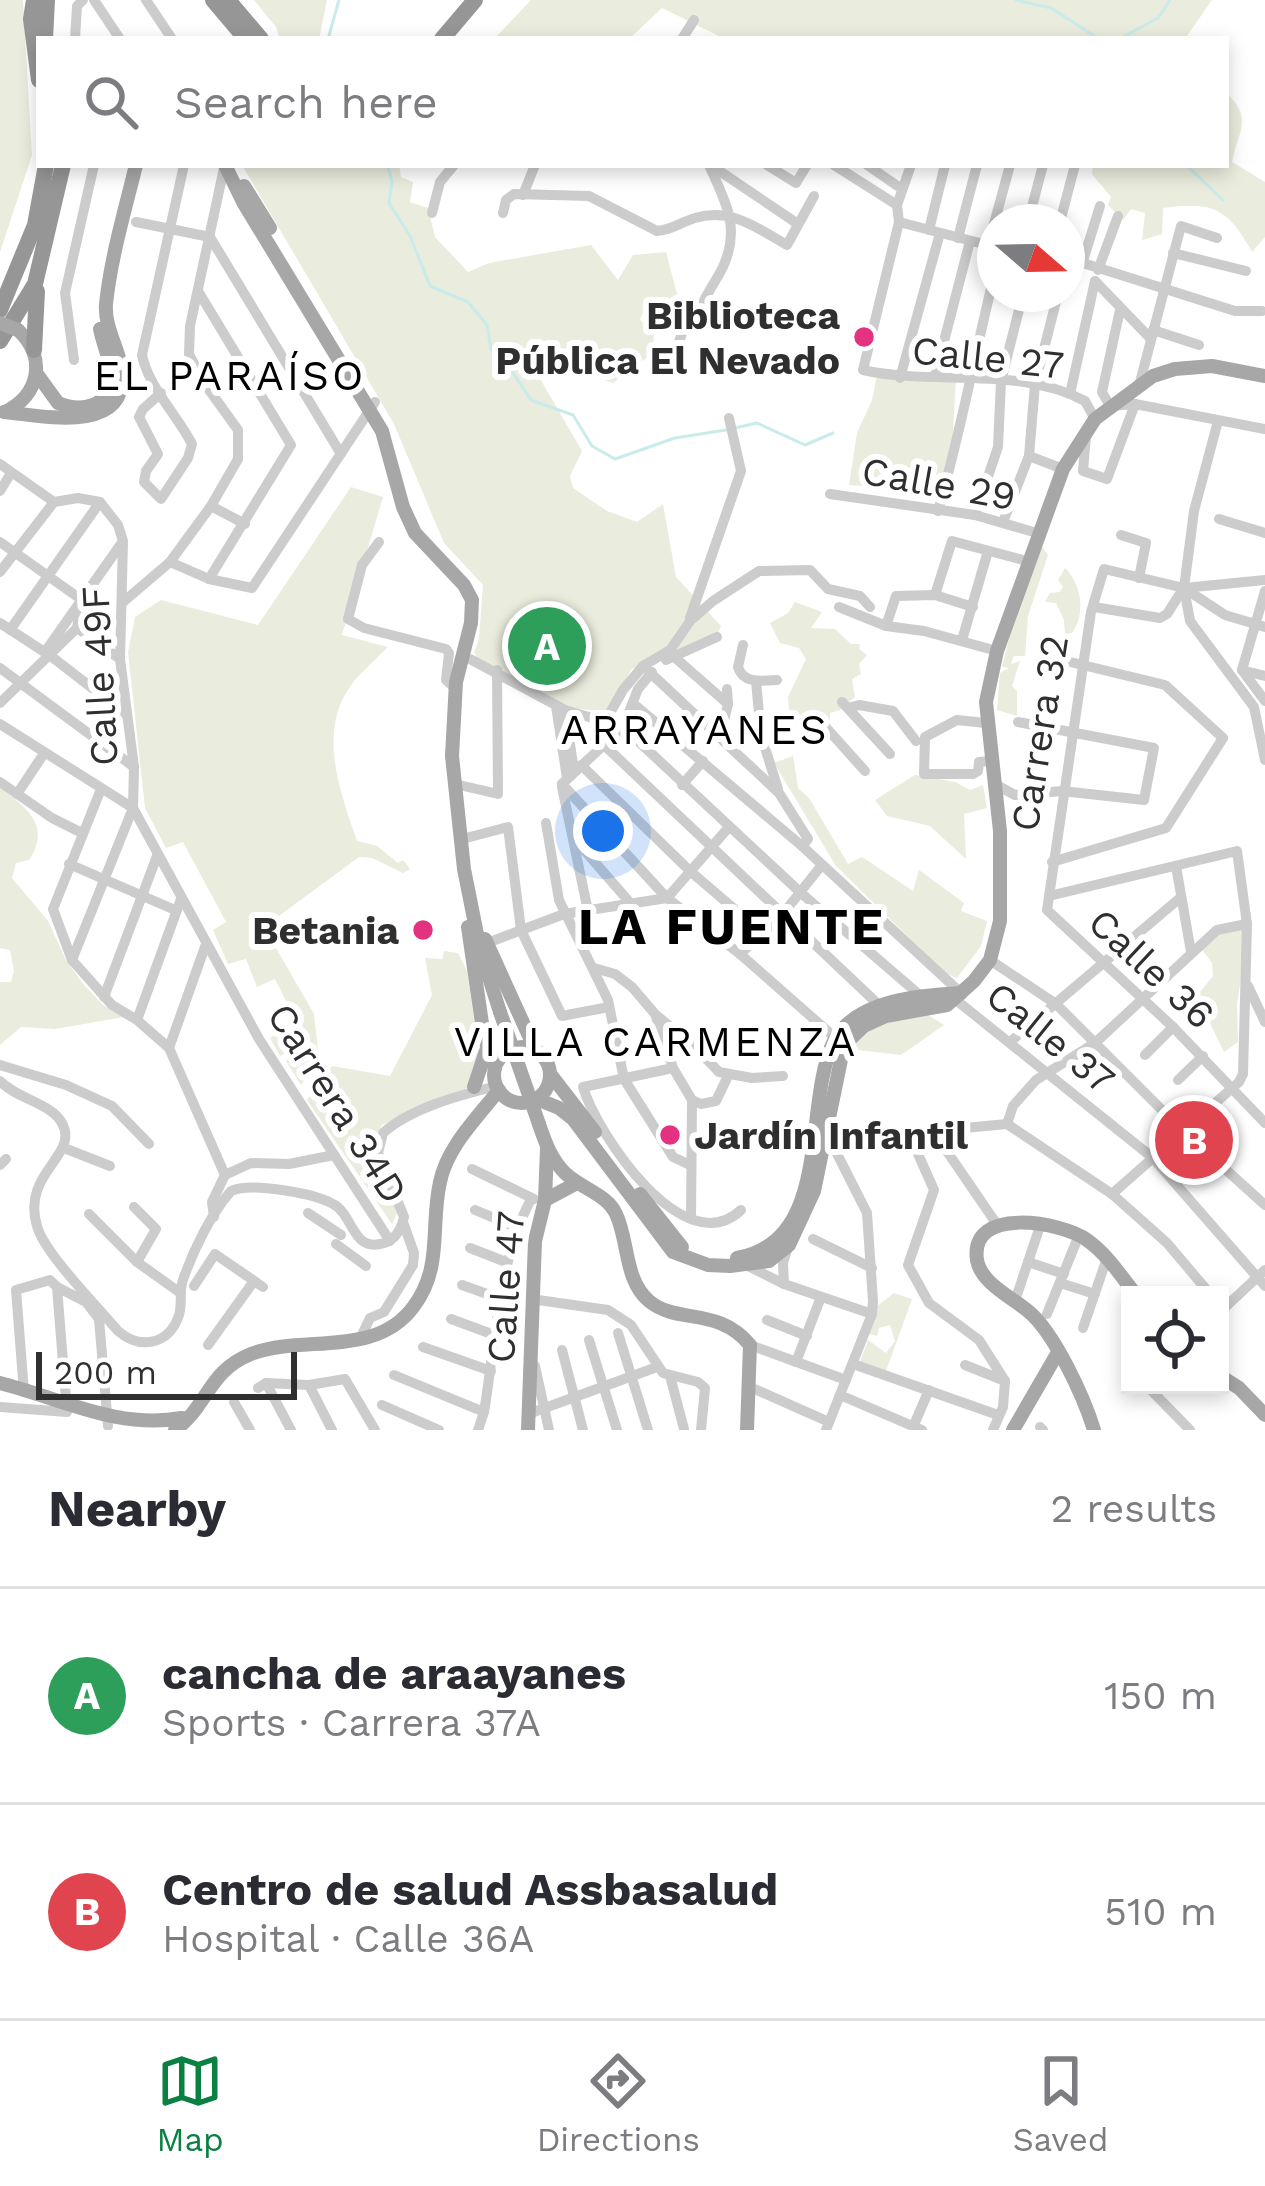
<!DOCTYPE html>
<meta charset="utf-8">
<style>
body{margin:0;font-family:"Work Sans",sans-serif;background:#f7f7f7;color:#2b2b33}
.controls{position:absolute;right:36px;bottom:36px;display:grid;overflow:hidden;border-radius:0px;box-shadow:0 6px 18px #0003}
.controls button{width:108px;height:108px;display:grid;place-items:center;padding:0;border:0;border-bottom:3px solid #e1e1e2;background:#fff;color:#2b2b33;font:60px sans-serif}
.compass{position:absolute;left:977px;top:204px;width:108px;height:108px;border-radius:50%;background:#fff;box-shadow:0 6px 18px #0003;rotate:110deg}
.scale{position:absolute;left:36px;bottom:30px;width:261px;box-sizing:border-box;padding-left:12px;border:6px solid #2f2f2f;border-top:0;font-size:33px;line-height:42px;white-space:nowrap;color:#2f2f2f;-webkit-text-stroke:9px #fff;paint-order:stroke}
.you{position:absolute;left:603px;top:831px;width:42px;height:42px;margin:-30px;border:9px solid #fff;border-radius:50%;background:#1a73e8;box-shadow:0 0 0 18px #1a73e833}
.badge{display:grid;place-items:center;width:78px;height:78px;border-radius:50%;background:#0b8043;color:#fff;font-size:39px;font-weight:700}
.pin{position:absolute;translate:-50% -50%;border:6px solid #fff;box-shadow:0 3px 12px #0006}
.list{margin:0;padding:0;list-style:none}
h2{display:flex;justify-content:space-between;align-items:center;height:156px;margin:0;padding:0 48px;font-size:51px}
h2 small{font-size:39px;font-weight:400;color:#7c7c81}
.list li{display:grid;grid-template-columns:78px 1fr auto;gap:36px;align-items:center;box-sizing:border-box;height:216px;padding:0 48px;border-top:3px solid #e1e1e2}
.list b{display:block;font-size:45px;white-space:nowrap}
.list p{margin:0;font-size:39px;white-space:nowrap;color:#7c7c81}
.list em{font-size:39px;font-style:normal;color:#7c7c81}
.icon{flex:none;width:66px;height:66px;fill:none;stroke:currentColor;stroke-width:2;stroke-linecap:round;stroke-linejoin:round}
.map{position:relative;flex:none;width:1265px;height:1430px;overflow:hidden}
.search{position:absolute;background:#fff;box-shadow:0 6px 18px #0003;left:36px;right:36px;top:36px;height:132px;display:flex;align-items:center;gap:30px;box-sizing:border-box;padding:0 42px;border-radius:0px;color:#7c7c81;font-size:45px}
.sheet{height:588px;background:#fff}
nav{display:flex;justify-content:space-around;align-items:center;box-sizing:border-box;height:168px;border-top:3px solid #e1e1e2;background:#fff;font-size:33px;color:#7c7c81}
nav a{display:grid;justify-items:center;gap:6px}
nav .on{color:#0b8043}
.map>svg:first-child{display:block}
.green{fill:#eaecdd}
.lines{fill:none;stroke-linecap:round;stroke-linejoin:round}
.stream{stroke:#c9ebeb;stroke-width:3}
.minor{stroke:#ccc;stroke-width:10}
.major{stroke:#a7a7a7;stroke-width:14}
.highway{stroke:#969696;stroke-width:16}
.major-bridge{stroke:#a7a7a7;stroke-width:14}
.poi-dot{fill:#e33380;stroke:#fff;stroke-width:4.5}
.labels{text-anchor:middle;stroke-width:12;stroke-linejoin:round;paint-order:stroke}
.poi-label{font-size:39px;font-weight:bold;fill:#2f2f2f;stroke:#fff;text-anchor:end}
.street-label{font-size:39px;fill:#2f2f2f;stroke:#fff}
.neighbourhood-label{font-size:42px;letter-spacing:3px;fill:#000;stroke:#fff}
.district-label{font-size:51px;font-weight:bold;letter-spacing:3px;fill:#000;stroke:#fff}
</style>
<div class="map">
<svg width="1265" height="1430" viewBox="0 0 1265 1430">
<rect width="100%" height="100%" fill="#fff"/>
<g class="green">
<path d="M0,0H23L32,155L0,252Z"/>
<path d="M254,0H327L319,39H280L276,27Z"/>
<path d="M531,0H1212L1185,39H725L662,8L629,39H494Z"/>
<path d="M1226,93C1254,118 1238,131 1232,162L1265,182V237L1252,252C1228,208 1213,201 1163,208L1162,234L1142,240L1145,213L1131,209L1123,220L1108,205L1111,197L1092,174L1093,165H1226Z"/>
<path d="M242,165H399L401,177L413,182L410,202L428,208L435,237L468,272L489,263L591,245L618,280L633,255L666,252L677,294L666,308L647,301L640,320L654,330L653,353L613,383L525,353L582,451L570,476L573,488L607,511L637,522L663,504L676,577L721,626L718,633L632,669L606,712L564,707L478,659L474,652L479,639L483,585L444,543L394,424Z"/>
<path d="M877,375L956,379L953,428L956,448L938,492L849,485L857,433L872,400Z"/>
<path d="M351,487L383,497L342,635L388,647C377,658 365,669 355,680C315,728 340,791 357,841L377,846L398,863L403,860L410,869L403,873L372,858L359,857L264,927L314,1014L319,1059L301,1085L286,1061L304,1043L293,1029L301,1044L280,1056L270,1038L292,1025V1013L275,979L257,987L246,959L228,964L213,930L226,922L183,842L166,848L145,808L128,652L135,617L161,600L258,625Z"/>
<path d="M1041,545L1048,555L1028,616L1025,656H1014L1011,664L1020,661L1012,686L1017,691V716L997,710L1000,673L1009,668L1002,667L1018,603Z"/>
<path d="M1065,568C1082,585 1086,614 1072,633L1065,634L1064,620L1056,603L1045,602L1050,593L1060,592L1063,587L1058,580Z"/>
<path d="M795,602L822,612L811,628L835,629L851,644H860L859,649L867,655L859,664L861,674L852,679L855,697L840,710L830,713V737L813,742L815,726L790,725L788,697L806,659L799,648L780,643L770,623L788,613Z"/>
<path d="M793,756L798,788L809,798L848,864L862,857L913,891L919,870L964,903L961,911L987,921L981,946L957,978L945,973L836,866L774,763Z"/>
<path d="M915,775L955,782L970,790L983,785L987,808L964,814L966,859L930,826L887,816L875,800Z"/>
<path d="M0,788C26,807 52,825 29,860L16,863L12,878L48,921L66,960L83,984L103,1005L124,1017L55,1029L21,1027L0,1045V982H11L14,971L10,950L0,948Z"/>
<path d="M1243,929L1247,939L1237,1004L1238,1042L1224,1052L1197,996L1213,976L1212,963L1198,944L1214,932Z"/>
<path d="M444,951L458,953L467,971L480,1060L470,1088L382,1125L371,1143L397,1213L392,1224L307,1100L332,1066L390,1076L432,995L425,958L442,959Z"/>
<path d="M925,1013L944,1025L901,1055L849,1049L875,1026Z"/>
<path d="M894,1293L912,1299L886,1371L860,1362L868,1340L886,1353L895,1341L890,1325L879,1328L877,1336L869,1334L877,1306Z"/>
</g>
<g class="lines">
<g class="stream">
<path d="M1016,0L1051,8L1099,39"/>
<path d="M328,39L339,0"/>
<path d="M1119,39L1158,18L1170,0"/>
<path d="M387,165L392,181L389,203L410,236L430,286L468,302L487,325L491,350L510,368L531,400L573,415L592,446L615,459L675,438L726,430"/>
<path d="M1186,165L1223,200"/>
<path d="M735,428L757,423L805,445L833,433"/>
</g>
<g class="minor">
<path d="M94,0L120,39"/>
<path d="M146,0L172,39"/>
<path d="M75,39L77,6L83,0"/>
<path d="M682,39L694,20"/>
<path d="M767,165L796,183L807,165"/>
<path d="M834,165L897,205"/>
<path d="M867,165L902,189"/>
<path d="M911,165L897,205L899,222L863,370C934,386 1017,365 1085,401L1095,419"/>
<path d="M712,166L798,224"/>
<path d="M523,195L535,165"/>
<path d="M432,213L440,182L454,165"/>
<path d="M503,213L506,200L514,194L589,196L657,231C672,230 681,222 695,218C731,207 757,228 787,245L814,196"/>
<path d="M136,222L210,237L341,454"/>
<path d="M899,222L995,247"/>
<path d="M1028,222L1043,165"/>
<path d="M1060,222L1075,165"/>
<path d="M929,230L945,165"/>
<path d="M958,238L977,165"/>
<path d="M988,246L1010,165"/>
<path d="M1173,253L1246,271"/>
<path d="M1067,258L1235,311H1262"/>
<path d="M1082,264L1100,206"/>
<path d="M1098,270L1118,216"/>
<path d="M1095,281L1151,339"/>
<path d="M198,291L291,445L209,579"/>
<path d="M1120,310L1102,392L1110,406L1135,404L1265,429"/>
<path d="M1153,330L1199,345"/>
<path d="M679,342C686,318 695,319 703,303C709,289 721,274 725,262C740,225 724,199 709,165"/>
<path d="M74,360L65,293L94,165"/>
<path d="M935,376L970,241"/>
<path d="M900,378L940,233"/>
<path d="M1139,386L1181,226L1217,238"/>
<path d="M161,393L143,409L139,417L158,454L146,471L144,482L161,499L188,458L192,444C177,415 148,386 142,355L184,165"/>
<path d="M1070,394L1095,281"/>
<path d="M1218,421L1194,511L1184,588L1190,621L1254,707L1265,760"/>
<path d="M1086,435L1083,471L1107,479L1135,404"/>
<path d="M1029,456L1063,469"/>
<path d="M0,464L54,502L78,498L100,502L118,525L123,541L120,659L134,767L133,808L72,960"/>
<path d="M0,491L11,473"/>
<path d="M830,494L975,515L1037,533"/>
<path d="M211,506L245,524"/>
<path d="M938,511C961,432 975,352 995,272"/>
<path d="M975,515L998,447L1001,381L1023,294"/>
<path d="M1219,519L1265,533"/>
<path d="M1003,522L1029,456L1035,384L1058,294"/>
<path d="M1121,535L1146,543L1139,578"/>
<path d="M0,542L82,600L77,628L0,703"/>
<path d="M379,542L362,565L348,619L364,628L446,649L449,653L446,680L456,689"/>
<path d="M170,562L209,579L252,588L375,402"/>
<path d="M0,572L54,502"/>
<path d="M1184,588L1265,580"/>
<path d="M935,595L952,541L1027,561"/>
<path d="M122,603L170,562L211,506L238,459V430L202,380L189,354L190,326L224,168"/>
<path d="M839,607L886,626L924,631L997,651"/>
<path d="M1094,607L1160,618L1167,614L1183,589"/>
<path d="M690,618L741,471L729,418"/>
<path d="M0,623L52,657L127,715"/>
<path d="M886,626L896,596L935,595L973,607"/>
<path d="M1265,627L1225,615L1184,588L1104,569L1091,612L1047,910L1173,1027L1265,1123"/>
<path d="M77,628L120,659"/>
<path d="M10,630L100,502"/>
<path d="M962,640L988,551"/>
<path d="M743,645L738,667C743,684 762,681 777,680"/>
<path d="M45,652L121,544"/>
<path d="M672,655L728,704"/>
<path d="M470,659L565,710L623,727L801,893L922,997"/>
<path d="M666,660L717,637"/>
<path d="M643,666L779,793L808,839L802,846"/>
<path d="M0,668L134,767"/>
<path d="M1242,670L1265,591"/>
<path d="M1242,670L1265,701"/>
<path d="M1245,671L1265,676"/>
<path d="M756,681L761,735L778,789"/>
<path d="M842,702L890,754"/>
<path d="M635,705L802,846L961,993"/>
<path d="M556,706L567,778"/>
<path d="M848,708L859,705L893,711L916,741"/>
<path d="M565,710L574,771"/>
<path d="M606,720L623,690L643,666L670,650L691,620L713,601L759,571L810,570L828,589L860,596L870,607"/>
<path d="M822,723L865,771"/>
<path d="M986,723L957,720L925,737L924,774H973L978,771L979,762L991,761"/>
<path d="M0,724L133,808"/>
<path d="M720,737L728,704L727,689"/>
<path d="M603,744L880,1006"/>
<path d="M581,765L690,871L760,931"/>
<path d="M0,782L52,818L82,833"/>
<path d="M993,783L1015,795L1062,791L1144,800L1154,748L1018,722"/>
<path d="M455,784L498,794L497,670"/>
<path d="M562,784L667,898L740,954L840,1042"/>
<path d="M562,784L623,727L638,689L652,672"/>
<path d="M682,785L703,761"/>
<path d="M562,787L588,911"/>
<path d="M101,789L53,909L72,960L112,1005L137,1020L169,1048L225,1175"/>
<path d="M17,794L43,755"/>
<path d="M133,808L259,1039L390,1241"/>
<path d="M546,823L559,900L608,1000L624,1079L673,1157L690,1165"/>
<path d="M466,838L508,827L521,930L562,1016L609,1007"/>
<path d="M579,844L632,905"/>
<path d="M1052,862L1166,828L1223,738L1165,685L1058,659"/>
<path d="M69,864L175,910"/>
<path d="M1176,866L1191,952"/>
<path d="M1049,896L1237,851L1247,924L1243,1074L1239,1082L1112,1194"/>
<path d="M667,898L729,827"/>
<path d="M487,943L564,914L667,898"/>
<path d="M740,954L782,915L821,866"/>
<path d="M990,960L1056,1004L1183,1131L1265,1205"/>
<path d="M594,968L615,974L632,987L655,1014L696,1048L719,1072L752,1078L783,1076"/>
<path d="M1248,986L1265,1022"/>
<path d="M951,996L1153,1158L1265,1286"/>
<path d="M104,997L157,856"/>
<path d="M656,1017L673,1068L692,1100"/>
<path d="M137,1020L181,899"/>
<path d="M1010,1042L1180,898"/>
<path d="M169,1048L206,944"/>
<path d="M1145,1055L1173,1027"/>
<path d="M0,1065L66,1085L112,1106L149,1144"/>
<path d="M673,1068L583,1087C597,1134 684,1264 741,1210"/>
<path d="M1178,1080L1203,1056"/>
<path d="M0,1081C17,1099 51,1103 62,1123C80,1156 21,1172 37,1226C44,1253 99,1308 118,1331C140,1350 169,1345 179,1315C183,1302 178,1290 184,1277C194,1249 211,1214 231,1191C250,1182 314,1193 333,1204C353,1214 352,1250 380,1244C394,1242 401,1230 404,1217L378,1153L383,1133C411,1108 460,1095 497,1086"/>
<path d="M692,1100L701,1104L716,1101L729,1074"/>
<path d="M1007,1124L1013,1106L1036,1080L1095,1043L1217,930L1247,924"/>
<path d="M933,1131L918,1154L934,1190L908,1265L929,1303L979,1340L1005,1381L1003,1407L993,1430"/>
<path d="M933,1131L1007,1124L1112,1194L1167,1243L1211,1295"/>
<path d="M933,1131L996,1223"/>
<path d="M64,1148L110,1166"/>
<path d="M0,1165L6,1159"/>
<path d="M472,1169L534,1199"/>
<path d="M134,1207L156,1229L137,1262"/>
<path d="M475,1210L516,1227"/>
<path d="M308,1213L341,1235"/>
<path d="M89,1214L137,1262L179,1292"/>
<path d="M214,1217L212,1202L225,1175L251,1163L289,1164L334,1155"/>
<path d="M691,1219L692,1100"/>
<path d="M813,1239L872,1268"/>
<path d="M336,1244L366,1266"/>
<path d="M470,1248L506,1262"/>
<path d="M1028,1262L1064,1274"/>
<path d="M746,1265L784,1284L872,1314"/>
<path d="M1060,1283L1095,1294"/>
<path d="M784,1284L783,1263L788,1247"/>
<path d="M462,1285L501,1299"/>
<path d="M194,1286L215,1254L263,1287"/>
<path d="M57,1287L86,1302L99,1319L108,1426"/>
<path d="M531,1299L608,1310L631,1325L663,1373L698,1382L705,1388L701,1430"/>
<path d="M1015,1301L1040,1226"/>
<path d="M1220,1312L1265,1270"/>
<path d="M1047,1314L1079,1235"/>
<path d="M451,1319L497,1336"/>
<path d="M767,1320L807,1336"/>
<path d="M1083,1328L1107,1258"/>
<path d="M618,1333L648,1430"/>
<path d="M360,1339L370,1318L384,1312L413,1265L414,1253L403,1222"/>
<path d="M589,1340L617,1430"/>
<path d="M208,1345L254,1281"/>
<path d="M750,1345L846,1380"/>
<path d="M423,1347L491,1371"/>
<path d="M562,1350L583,1430"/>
<path d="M796,1362L821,1297"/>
<path d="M853,1364L998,1415"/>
<path d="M965,1365L1005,1381"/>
<path d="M535,1366L549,1430"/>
<path d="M394,1375L484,1412"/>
<path d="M670,1376L684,1429"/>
<path d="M266,1383L291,1430"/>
<path d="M309,1385L332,1430"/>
<path d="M1146,1385L1190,1430"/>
<path d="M750,1387L829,1422"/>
<path d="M258,1388L266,1383L309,1385L345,1379L375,1430"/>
<path d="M840,1395L922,1430"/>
<path d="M234,1402L250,1430"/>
<path d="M382,1405L439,1430"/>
<path d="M0,1407L67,1412L57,1287L50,1280L16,1290L24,1392"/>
<path d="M531,1413L657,1367"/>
<path d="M913,1427L929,1390"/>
<path d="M1040,1427L1043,1430"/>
<path d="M478,1430L484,1412C496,1341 497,1264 531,1199"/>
<path d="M826,1430L872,1314L873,1301L867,1213L828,1136"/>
</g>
<g class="major">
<path d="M225,165L243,202L382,431L403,507L415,533L464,585L472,600L471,623L456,682L452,756L464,869L480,949L500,1012"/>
<path d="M244,186L270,228"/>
<path d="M37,374L58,403C80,412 110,408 111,378C112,363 103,345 100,329"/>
<path d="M4,412C38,415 123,435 122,377C122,352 104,330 106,304C111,257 125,210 136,165"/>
<path d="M5,412C40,395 47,357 18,330"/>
<path d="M468,927L484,1037L495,1068"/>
<path d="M485,939L535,1049"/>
<circle cx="522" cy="1075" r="28"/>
<path d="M551,1075L595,1132"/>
<path d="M474,1087L487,1048"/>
<path d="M537,1099L559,1108L573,1119L673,1252L708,1265L730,1266L769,1261L789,1245L814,1191L844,1045L864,1026L886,1016L947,1005L974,981L990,960L1000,921V831L986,702L997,651L1063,469L1095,419L1153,376L1175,369L1212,366L1265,376"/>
<path d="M539,1124C545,1142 551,1159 565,1173C580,1188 607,1194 616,1214C629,1241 624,1280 649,1301C678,1325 718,1306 750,1345L747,1430"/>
<path d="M640,1194L682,1247"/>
<path d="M545,1200L577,1183"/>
<path d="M737,1258C834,1241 802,1105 834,1041C855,1000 922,995 961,993"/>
<path d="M1220,1376L1239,1388L1265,1415"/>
<path d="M0,1383C60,1398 118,1430 182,1418"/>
<path d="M175,1430C208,1406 208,1371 251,1354C303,1334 376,1359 414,1306C443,1267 430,1226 440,1182C447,1147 477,1118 499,1090"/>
<path d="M528,1430L535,1241L545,1200L547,1149"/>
<path d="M1013,1430L1057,1354"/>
<path d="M1094,1430C1084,1397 1054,1332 1028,1311C1011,1297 981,1283 977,1260C969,1205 1062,1222 1087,1240C1107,1254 1121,1276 1136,1295"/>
</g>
<g class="highway">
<path d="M34,0L31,19L39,80"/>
<path d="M213,0L246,39"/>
<path d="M228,0L261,39"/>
<path d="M45,39L47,0"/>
<path d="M442,39L475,0"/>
<path d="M0,310L35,225L46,165"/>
<path d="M0,341L35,284L63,165"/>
<path d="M34,350L37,291"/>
</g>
<g class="major-bridge">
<path d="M0,323L18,330"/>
<path d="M500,1012L539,1124"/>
</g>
</g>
<g class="poi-dot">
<circle cx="864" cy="337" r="12"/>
<circle cx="423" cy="930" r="12"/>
<circle cx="670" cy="1135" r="12"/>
</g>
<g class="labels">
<g class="poi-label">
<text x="840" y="329">Biblioteca<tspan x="840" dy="45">Pública El Nevado</tspan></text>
<text x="399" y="944">Betania</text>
<text x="694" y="1149" text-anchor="start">Jardín Infantil</text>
</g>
<g class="street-label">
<text transform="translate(988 357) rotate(6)" y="14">Calle 27</text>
<text transform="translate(939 483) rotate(10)" y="14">Calle 29</text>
<text transform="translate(99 676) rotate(-93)" y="14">Calle 49F</text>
<text transform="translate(1039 733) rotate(-81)" y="14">Carrera 32</text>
<text transform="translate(1152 968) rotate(43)" y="14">Calle 36</text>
<text transform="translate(1051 1037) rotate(39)" y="14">Calle 37</text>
<text transform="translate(338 1103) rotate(58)" y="14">Carrera 34D</text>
<text transform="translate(505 1287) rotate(-86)" y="14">Calle 47</text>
</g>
<g class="neighbourhood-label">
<text x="230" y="390">EL PARAÍSO</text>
<text x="695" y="744">ARRAYANES</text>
<text x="656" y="1056">VILLA CARMENZA</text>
</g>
<g class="district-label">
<text x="732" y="944">LA FUENTE</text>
</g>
</g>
</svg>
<div class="controls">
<button><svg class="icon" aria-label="locate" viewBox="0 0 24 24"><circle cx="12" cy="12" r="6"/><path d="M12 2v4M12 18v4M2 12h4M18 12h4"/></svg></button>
</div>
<svg class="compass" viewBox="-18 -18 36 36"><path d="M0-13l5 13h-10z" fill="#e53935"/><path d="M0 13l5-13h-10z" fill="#7c7c81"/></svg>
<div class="scale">200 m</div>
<div class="you"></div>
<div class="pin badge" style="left:547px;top:646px;background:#2e9e5b">A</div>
<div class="pin badge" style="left:1194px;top:1140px;background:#e0444e">B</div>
<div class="search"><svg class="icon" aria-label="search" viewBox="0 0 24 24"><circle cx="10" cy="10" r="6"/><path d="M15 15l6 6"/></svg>Search here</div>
</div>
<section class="sheet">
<h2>Nearby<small>2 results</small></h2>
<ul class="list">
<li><span class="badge" style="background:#2e9e5b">A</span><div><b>cancha de araayanes</b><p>Sports · Carrera 37A</p></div><em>150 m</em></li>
<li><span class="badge" style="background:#e0444e">B</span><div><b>Centro de salud Assbasalud</b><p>Hospital · Calle 36A</p></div><em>510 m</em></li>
</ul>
</section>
<nav>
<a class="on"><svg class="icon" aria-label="map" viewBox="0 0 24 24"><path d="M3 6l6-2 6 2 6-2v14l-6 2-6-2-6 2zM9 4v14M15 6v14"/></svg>Map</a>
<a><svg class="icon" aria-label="directions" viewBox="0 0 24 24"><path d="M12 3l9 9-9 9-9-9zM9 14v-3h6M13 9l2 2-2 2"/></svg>Directions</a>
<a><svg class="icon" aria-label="saved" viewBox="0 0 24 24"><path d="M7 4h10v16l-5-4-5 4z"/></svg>Saved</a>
</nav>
